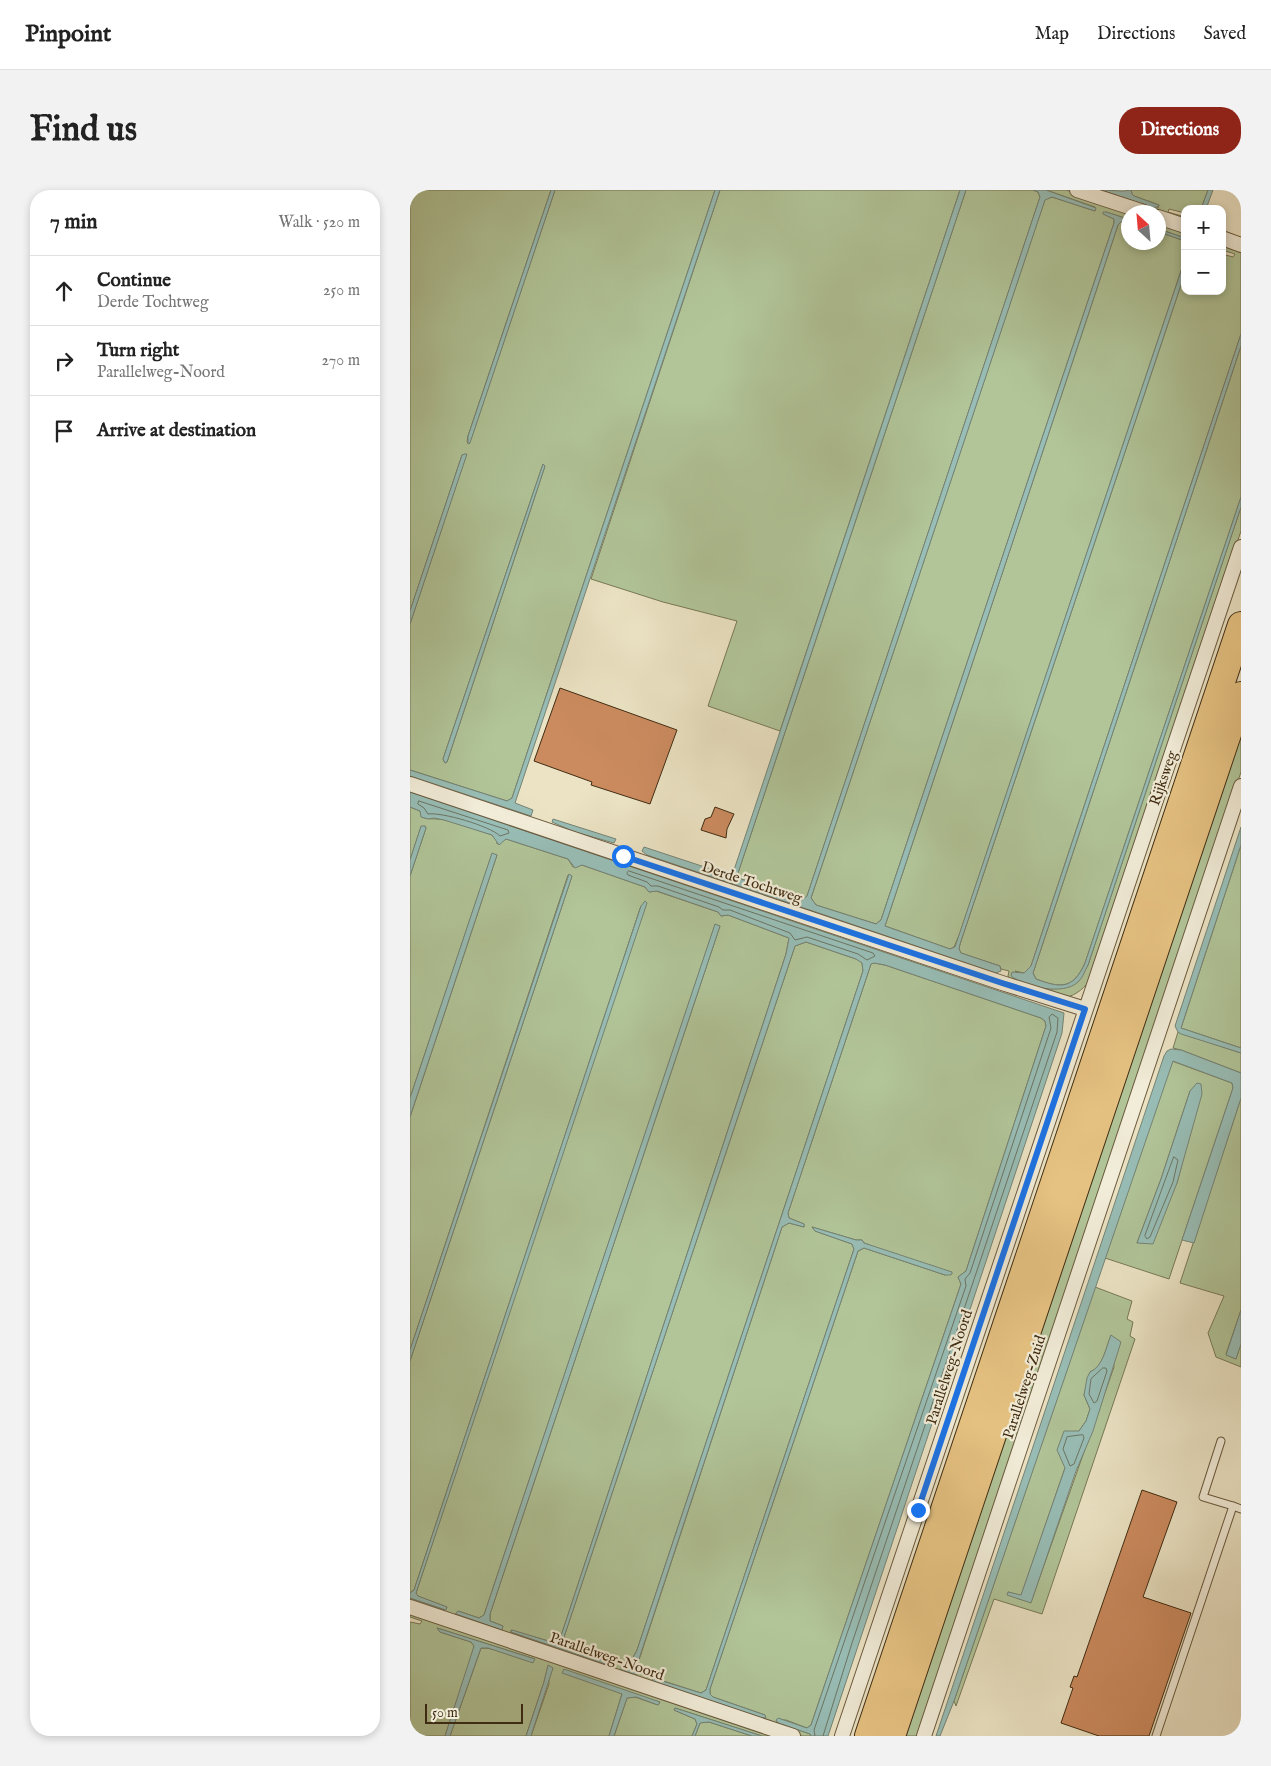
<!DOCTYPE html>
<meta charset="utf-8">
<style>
body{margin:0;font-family:"IM FELL English",serif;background:#f2f2f2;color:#222}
.controls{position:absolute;right:15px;top:15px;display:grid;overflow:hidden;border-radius:10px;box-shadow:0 2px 8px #0003}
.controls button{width:45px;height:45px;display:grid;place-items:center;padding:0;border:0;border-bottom:1px solid #e0e0e0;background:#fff;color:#222;font:25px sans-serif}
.compass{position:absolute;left:711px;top:15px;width:45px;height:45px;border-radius:50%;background:#fff;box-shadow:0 2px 8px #0003;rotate:334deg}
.scale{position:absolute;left:15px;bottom:12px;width:98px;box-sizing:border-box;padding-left:5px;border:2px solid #402c12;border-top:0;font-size:14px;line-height:18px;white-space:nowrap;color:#402c12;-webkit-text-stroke:4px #f2edd9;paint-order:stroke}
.stop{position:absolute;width:15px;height:15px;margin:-11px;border:4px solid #1a73e8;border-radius:50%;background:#fff}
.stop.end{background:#1a73e8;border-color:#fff;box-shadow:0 1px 5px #0008}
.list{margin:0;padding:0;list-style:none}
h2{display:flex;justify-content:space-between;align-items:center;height:65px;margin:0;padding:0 20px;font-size:21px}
h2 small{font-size:16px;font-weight:400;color:#767676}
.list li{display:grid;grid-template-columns:32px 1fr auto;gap:15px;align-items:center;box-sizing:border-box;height:70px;padding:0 20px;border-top:1px solid #e0e0e0}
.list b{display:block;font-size:19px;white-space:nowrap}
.list p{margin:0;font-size:16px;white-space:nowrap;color:#767676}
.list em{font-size:16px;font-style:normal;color:#767676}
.icon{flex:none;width:28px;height:28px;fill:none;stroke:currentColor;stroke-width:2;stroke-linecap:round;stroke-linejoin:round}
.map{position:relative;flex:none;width:831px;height:1546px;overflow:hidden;border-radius:20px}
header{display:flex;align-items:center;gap:30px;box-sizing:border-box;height:70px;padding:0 25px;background:#fff;border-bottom:1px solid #e0e0e0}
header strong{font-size:24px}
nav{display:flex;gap:28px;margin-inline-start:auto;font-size:18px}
.intro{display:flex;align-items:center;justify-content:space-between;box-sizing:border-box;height:120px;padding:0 30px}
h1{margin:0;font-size:35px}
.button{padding:12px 22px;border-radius:20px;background:#8f2418;color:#fff;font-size:18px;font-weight:700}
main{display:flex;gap:30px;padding:0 30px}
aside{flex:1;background:#fff;border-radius:20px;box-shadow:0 2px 8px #0003}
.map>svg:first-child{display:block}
.green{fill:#b1c599;stroke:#787856;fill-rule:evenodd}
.water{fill:#98beb7;stroke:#758475}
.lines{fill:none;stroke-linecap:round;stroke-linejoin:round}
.shore{stroke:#6c7564;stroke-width:1}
.building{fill:#cb8b5f;stroke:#402c12}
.service-casing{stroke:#6b5a3e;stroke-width:9}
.minor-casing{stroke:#6b5a3e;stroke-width:16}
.motorway-casing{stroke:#402c12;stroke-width:28}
.service{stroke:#f2edd9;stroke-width:7}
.minor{stroke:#f2edd9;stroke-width:14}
.motorway{stroke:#e6c282;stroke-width:26}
.route{stroke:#1a73e8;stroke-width:6}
.labels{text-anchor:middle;stroke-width:4.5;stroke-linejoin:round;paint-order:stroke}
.street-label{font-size:15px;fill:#402c12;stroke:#f2edd9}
</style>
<header>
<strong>Pinpoint</strong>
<nav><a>Map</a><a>Directions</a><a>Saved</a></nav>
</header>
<div class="intro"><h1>Find us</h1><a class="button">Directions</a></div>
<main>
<aside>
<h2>7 min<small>Walk · 520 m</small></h2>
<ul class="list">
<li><svg class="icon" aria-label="ahead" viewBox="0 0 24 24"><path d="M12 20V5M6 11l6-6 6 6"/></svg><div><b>Continue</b><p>Derde Tochtweg</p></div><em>250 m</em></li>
<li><svg class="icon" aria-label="right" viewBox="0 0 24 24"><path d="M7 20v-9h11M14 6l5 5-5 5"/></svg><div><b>Turn right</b><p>Parallelweg-Noord</p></div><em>270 m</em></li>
<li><svg class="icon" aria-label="arrive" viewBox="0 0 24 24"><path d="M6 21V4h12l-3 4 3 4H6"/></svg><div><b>Arrive at destination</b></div></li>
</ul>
</aside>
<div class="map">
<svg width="831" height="1546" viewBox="0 0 831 1546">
<rect width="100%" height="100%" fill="#ebe3c4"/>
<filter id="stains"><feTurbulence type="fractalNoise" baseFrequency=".004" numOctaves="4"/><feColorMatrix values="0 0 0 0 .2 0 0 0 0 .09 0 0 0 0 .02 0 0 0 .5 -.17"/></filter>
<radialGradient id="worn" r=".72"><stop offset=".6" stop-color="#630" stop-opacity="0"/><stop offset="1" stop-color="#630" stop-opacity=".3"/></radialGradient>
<g class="green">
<path d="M0,0H141L58,246L57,252L59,254L145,0H305L102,608L97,611L0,580V434L56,265H52L0,421ZM133,274L135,276L37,572L35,573L33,569Z"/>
<path d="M310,0H550L370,541L298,516L327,431L253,412L181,389Z"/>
<path d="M556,0H623L628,2L630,7L397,706L393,710L331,689L328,683Z"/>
<path d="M636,0H656L722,22H718V29L696,22L694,24L704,29V33L471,730L466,734L406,715L401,708L635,9L642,7L685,21V17Z"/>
<path d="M682,0H691L744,18H748L749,15L724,6L722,4L721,0H798L791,19H775V23L759,19L758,22L775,27V32Z"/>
<path d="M712,31L718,33V52H748L749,42L775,51V69L550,743L544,757L540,759L475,736L708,35Z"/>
<path d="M749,31L775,40V48L749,39Z"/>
<path d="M812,53L831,59V144L621,776L614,783L605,781L630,796L642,799L668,792L678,775L831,317V341L681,789C676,796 666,806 656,807C648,807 611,792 600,789L598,786L599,781L591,779L590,776L551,763L549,759L550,754L775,83V101H812V64L823,67L825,64L812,60Z"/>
<path d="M831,156V307L675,773C663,800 650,798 626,789L623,783L625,777Z"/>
<path d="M831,541V582L508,1546H494Z"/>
<path d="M0,617L10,621L12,627C19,630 27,628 35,630C51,634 67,640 82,645L87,651V654L96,649L158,669L163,677L172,675L235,697L239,702L246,701L308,722L311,726L318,725L379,748L376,764L149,1452L145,1453L101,1440V1442L195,1474L199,1475L200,1474L199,1472L158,1457L155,1455L154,1447L385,756L396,752L446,769L452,772L453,781L227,1460L218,1477L228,1482L226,1479L372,1037L379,1033L394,1037V1034L379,1028L378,1023L461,774L464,773L475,775L631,828L635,831L636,836L556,1081L548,1087L551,1094L401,1535L397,1538L376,1530H366L368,1533L400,1544L401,1546H392L0,1414V1408L35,1420L37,1417L7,1406L6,1403L231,716L4,1400L0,1403V1171L162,686L158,685L0,1160V927L87,665L82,664L0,908V686L16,638L15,636L11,637L0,670ZM305,735L310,736L80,1424V1431L93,1436L91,1440L46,1424V1423L48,1421L69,1428L74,1425ZM402,1037L446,1050H452L454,1053L535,1085L454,1058L448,1061L300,1499V1504L303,1507L355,1525L351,1528L242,1491L244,1488L291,1503L296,1500L444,1059L442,1054L405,1041Z"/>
<path d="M831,655V858L771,838Z"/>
<path d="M768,842L831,863V883L771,860L763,858Z"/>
<path d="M762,871L822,893L823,898L759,1089L695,1068ZM780,901L775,962L767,993L727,1053L751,989Z"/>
<path d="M831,908V1120L816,1164L826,1169L831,1154V1177L806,1167L798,1143L814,1106L770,1093Z"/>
<path d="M685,1097L722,1111L717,1129L723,1132L720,1146L725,1149L632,1424L584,1409L546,1516L544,1511ZM701,1145L704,1177L621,1412L609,1409L598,1402L611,1406L655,1278L669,1241L676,1231L680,1219L674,1205L680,1182C693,1177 696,1158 701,1145Z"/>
<path d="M0,1419L372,1546H352L265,1518L264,1520L285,1529L287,1534L282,1546H204L217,1508L225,1507L248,1515L250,1512L204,1500L212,1504L199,1546H121L139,1494L138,1476L134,1492L116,1546H40L71,1458C90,1457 106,1472 125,1469L27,1438L30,1442L61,1452L64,1456V1461L35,1546H0V1432L10,1434L12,1431L0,1427Z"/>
<path d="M293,1532H299L342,1546H285L290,1533Z"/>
</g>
<g class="water">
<path d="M141,0H145L60,253L58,254V246Z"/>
<path d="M305,0H310L105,613L123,620L121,626L0,586V580L97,611L102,608Z"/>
<path d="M550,0H556L328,683L331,689L392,710L397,706L630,7L628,2L623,0H636L686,18L685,21L642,7L635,10L401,708L406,715L466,734L471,730L704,33V29L693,24V22H696L718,29V33L712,31L708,35L475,736L540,759L545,757L775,69V83L550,754L549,759L551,763L590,776L591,781L586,783L237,665L232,661L234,657L322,686Z"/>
<path d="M691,0L713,1L721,0L722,4L724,6L749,15V16L744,18Z"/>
<path d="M798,0H803L796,19H791Z"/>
<path d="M748,39L775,48V51L749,42Z"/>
<path d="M831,144V156L625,777L623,783L626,789C650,798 663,800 675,773L831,307V317L678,775C675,780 673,788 668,792C653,806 616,797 601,786L602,782L614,783L621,776Z"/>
<path d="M55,264H57L0,434V421L52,265Z"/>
<path d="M133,274L135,276L37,572L35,573L33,569Z"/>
<path d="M0,602L654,823L652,843L418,1546H401L400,1544L368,1533L366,1530L368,1528L397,1538L401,1535L551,1094L548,1087L556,1081L636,836L635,831L631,828L475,775L464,773L461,774L378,1023L379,1028L394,1034V1037L379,1033L372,1037L226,1478L228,1482L227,1485L211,1480V1477H218L227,1460L453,781L452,773L446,769L396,752L385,756L154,1447L155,1455L158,1457L199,1472L200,1474L199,1475L195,1474L101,1442L102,1440L145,1453L149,1452L376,764L379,748L318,725L311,726L308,722L247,701L239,702L235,697L172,675L165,678L158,669L96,649L89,655L82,645L34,630L24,628L18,629L11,627L10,621L0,617Z"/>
<path d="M143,629L206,649L204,653L165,642L142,632Z"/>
<path d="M11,636H15L16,638L0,686V670Z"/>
<path d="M831,637V655L771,838L831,858V863L771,844L768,842L765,836Z"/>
<path d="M82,663L87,665L0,927V908Z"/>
<path d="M159,684L162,686L0,1171V1160Z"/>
<path d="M235,711L237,713L6,1403L8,1406L37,1417L36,1420L0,1408V1403L4,1400L231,716Z"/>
<path d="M305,734L310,736L80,1424V1431L93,1436L92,1440L46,1424V1423L48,1421L69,1428L74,1425Z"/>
<path d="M761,859L771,860L831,883V908L784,1053L772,1050L823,898L822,893L763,871L544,1511L530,1546H526L754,866L757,861Z"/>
<path d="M787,893L791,894L792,904L767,993L743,1054L727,1053L751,989L780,901Z"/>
<path d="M402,1037L446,1050H452L454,1053L542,1082V1084L540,1085H535L454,1058L448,1061L300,1499V1504L303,1507L355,1525L356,1528H351L242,1491L243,1488L291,1503L296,1500L444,1059L442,1054L405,1041Z"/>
<path d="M831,1120V1154L826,1169L816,1165Z"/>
<path d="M701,1145L711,1152L683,1241L666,1281L621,1413L597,1405L598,1402L611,1405L655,1278L647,1260L654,1241H669L676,1231L680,1219L674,1205L677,1188L680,1182C693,1177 696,1157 701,1145Z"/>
<path d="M27,1438L125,1469L123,1473L78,1458H71L40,1546H35L64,1456L61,1452L30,1442Z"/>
<path d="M138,1475L143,1478L121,1546H116L134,1492Z"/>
<path d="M154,1479L250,1512L248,1515L226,1507L217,1508L204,1546H199L212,1504L152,1483Z"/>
<path d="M265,1518L352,1546H342L299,1532L290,1533L285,1546H282L287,1534L285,1529L264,1520Z"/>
</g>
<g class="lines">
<g class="shore">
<path d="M9,611L98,640L99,643L90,646C80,636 32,622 18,624L14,618L8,614Z"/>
<path d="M219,681L463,763L465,766L457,770L448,764L397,747L385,750L380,743L320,720H313L309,717L248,696H241L237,692L218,685L217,683Z"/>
<path d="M764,967L768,970L763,992L740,1047L737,1049L735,1046Z"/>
<path d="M693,1178H696L697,1181L687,1211L684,1213L679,1204L681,1189Z"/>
<path d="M673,1245L674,1248L664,1274L660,1276L653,1259L657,1247Z"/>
<path d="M405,1546L404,1540L556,1096L555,1089L560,1083L641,838L639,827L642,824L648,828L647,842L442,1453L413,1546"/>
</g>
</g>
<g class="building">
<path d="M150,498L267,540L240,614L181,595L182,592L124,571Z"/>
<path d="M305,617L324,624L317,639L316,648L291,640L295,629L301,627Z"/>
<path d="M732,1300L767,1312L733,1407L781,1423L739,1546H689L651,1533L663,1498L660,1497L664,1486L667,1487Z"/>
</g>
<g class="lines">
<defs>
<g id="service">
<path d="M823,1316L831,1319"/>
<path d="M746,1546L823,1316L793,1307L811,1251"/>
</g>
<g id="minor">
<path d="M667,0L734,22"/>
<path d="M748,27L775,36"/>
<path d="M812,48L831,55"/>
<path d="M0,594L592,793L675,819"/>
<path d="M0,1417L383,1546"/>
<path d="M432,1546L831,357"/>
<path d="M514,1546L831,596"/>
</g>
<g id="motorway">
<path d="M458,1546L831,435"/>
<path d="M482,1546L831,505"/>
</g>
</defs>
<use href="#service" class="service-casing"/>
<use href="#minor" class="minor-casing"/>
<use href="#motorway" class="motorway-casing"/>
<use href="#service" class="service"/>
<use href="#minor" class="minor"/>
<use href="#motorway" class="motorway"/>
</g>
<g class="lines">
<path class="route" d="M213,666L592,793L675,819L508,1320"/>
</g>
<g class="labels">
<g class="street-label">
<text transform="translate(753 588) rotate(-71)" y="5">Rijksweg</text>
<text transform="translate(342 692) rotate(18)" y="5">Derde Tochtweg</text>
<text transform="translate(539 1177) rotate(-72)" y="5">Parallelweg-Noord</text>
<text transform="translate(614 1197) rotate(-72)" y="5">Parallelweg-Zuid</text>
<text transform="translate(197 1466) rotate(19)" y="5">Parallelweg-Noord</text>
</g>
</g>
<rect width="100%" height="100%" filter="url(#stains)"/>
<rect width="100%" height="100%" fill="url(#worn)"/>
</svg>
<div class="controls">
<button>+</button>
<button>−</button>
</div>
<svg class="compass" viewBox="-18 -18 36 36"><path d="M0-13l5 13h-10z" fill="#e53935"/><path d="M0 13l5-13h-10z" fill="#767676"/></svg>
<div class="scale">50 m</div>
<div class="stop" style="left:213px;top:666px"></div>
<div class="stop end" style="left:508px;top:1320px"></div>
</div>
</main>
